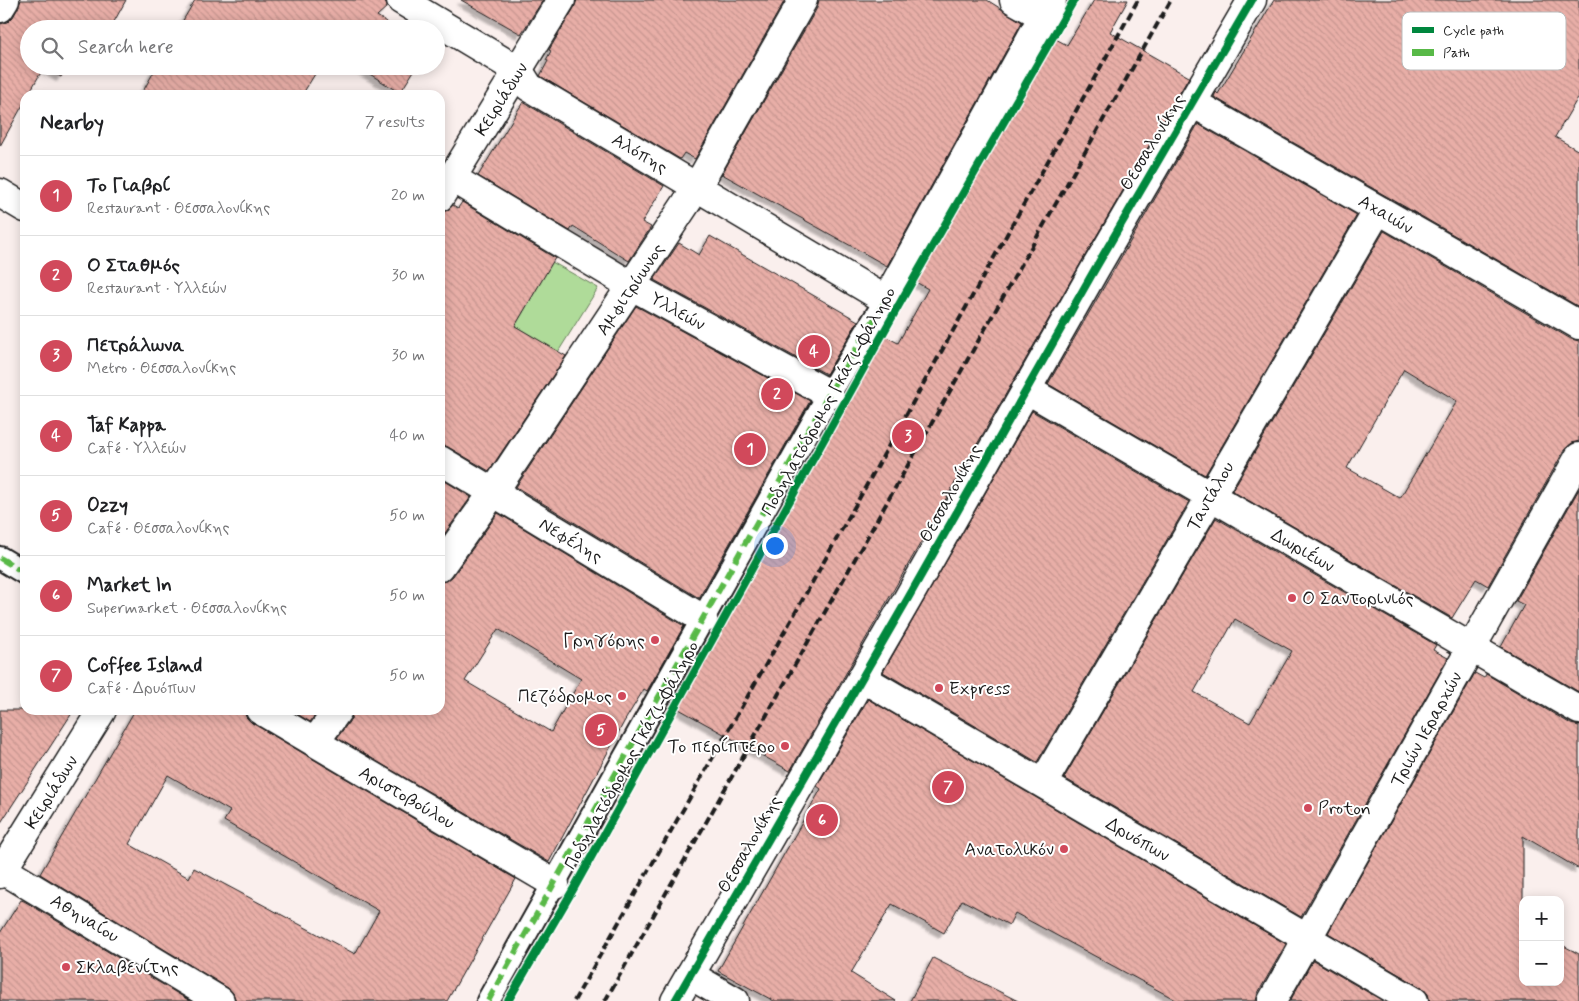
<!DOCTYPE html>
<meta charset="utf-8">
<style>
body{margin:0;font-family:Mynerve,sans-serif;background:#f2f2f2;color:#202124}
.controls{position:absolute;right:15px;bottom:15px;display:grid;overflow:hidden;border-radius:10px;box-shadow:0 2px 12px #0003}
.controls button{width:45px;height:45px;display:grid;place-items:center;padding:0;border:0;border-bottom:1px solid #e0e0e0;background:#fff;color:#202124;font:25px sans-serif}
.you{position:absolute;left:774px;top:545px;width:18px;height:18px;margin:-12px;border:4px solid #fff;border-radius:50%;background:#1a73e8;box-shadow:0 0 0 8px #1a73e833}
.badge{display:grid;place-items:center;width:32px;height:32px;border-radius:50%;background:#d1495b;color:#fff;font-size:16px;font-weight:700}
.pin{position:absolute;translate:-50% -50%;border:2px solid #fff;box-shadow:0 1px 5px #0006}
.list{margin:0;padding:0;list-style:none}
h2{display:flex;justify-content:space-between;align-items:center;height:65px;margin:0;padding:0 20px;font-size:21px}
h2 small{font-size:16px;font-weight:400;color:#757577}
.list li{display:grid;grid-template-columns:32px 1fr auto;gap:15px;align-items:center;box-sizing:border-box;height:80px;padding:0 20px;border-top:1px solid #e0e0e0}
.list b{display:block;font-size:19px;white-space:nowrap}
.list p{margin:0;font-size:16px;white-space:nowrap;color:#757577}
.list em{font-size:16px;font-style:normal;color:#757577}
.icon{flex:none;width:28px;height:28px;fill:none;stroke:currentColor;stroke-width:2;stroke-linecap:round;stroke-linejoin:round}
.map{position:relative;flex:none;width:1579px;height:1001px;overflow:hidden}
.search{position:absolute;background:#fff;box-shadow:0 2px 12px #0003;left:20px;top:20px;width:425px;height:55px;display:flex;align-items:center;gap:12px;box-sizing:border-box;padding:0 18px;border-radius:28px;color:#757577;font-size:19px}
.panel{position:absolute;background:#fff;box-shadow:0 2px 12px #0003;left:20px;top:90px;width:425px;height:625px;border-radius:15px}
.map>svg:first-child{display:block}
.park{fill:#afdb99;stroke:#667c5a}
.building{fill:url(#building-back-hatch);stroke:#1c1c1c;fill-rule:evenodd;filter:url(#shadow)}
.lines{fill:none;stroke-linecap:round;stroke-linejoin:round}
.pedestrian-casing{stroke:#1c1c1c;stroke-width:26}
.minor-casing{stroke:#1c1c1c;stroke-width:31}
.tertiary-casing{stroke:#1c1c1c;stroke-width:31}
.pedestrian{stroke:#fff;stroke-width:22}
.minor{stroke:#fff;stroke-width:28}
.tertiary{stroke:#fff;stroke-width:28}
.rail{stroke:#1c1c1c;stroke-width:4;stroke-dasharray:8 4;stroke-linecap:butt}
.quiet{stroke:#58b947;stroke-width:6;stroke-dasharray:12 6;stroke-linecap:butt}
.cycleway-casing{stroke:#fff;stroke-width:11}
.cycleway{stroke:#00873e;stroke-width:8}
.poi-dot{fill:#d1495b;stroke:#fff;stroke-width:2}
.labels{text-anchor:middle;stroke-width:4;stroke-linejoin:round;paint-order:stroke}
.street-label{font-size:18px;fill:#1c1c1c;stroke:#fff}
.poi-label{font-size:18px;fill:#1c1c1c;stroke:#fff;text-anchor:start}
.key{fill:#fff;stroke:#bbb;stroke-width:1}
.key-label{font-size:14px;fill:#1c1c1c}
</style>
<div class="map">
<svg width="1579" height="1001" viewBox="0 0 1579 1001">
<defs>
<pattern id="building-back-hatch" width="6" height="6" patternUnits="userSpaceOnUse" patternTransform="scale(1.25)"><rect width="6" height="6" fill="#e8aea7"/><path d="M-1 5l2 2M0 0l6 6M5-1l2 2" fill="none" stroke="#c6958f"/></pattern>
<filter id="shadow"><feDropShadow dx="-4.5" dy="4.5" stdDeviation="1" flood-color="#0004"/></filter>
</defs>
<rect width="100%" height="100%" fill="#faefed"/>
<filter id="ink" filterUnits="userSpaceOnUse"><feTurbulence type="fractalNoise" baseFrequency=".02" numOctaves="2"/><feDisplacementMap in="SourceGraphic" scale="10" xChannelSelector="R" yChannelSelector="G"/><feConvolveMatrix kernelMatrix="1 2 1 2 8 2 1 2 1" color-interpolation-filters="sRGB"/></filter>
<g filter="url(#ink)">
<path class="park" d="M552,262L598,288L558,352L515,326Z"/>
<g class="building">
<path d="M21,0H126L110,29H29V66H67L61,77L44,67L28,95H25V101L0,146V24L8,22L13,17L18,8Z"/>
<path d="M195,0H385L387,7L377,16L397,29H178Z"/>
<path d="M461,0H543L521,34Z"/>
<path d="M577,0H785L695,159L684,153L680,159L540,76L548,61L546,60L551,51L549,50L574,8Z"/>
<path d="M819,0H987L1022,22L887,266L722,174L817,8Z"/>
<path d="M1094,0H1128L1110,32L1189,77L1082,261L790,771L670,704L710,633L717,627L718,618L836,408L842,402L845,394L881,334L898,343L928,289L914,281L1050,36L1067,45Z"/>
<path d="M1274,0H1579V96L1555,137L1579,151V307L1214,97L1216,92L1218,94Z"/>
<path d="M157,66H320L302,95H141Z"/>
<path d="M357,66H417L400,93Z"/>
<path d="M523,102L664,186L642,222L651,227L629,261L573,226L570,231L478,176Z"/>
<path d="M1198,124L1357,215L1205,475L1048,384Z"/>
<path d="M462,202L555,258L515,326L566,356L489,471L448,447L440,444V213L448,210L453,205L458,208Z"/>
<path d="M1384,231L1571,339L1579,341V441L1572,443L1565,449L1488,586L1476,579L1452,618L1232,491ZM1404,369L1457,401L1400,498L1347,468Z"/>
<path d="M710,236L858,321L826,374L654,280L679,243L699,255Z"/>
<path d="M636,306L810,401L699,598L516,487Z"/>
<path d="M1032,411L1189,502L1037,762L883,672Z"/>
<path d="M440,478L471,497L440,540Z"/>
<path d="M1579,489V692L1501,647L1524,605L1516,601Z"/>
<path d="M498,513L684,626L647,691L644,689L624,722L549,862L337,738L351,719L353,710H440V582L447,581L453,576ZM498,629L581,679L551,732L465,681Z"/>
<path d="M1216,518L1436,645L1433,650L1448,658L1301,917L1064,778ZM1235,619L1292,651L1250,723L1194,692Z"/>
<path d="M1475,673L1484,678L1486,674L1571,724L1579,726V869L1523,836V982H1560V944L1579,954V1001H1430L1428,994L1422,988L1328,933Z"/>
<path d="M868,699L1286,944L1258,993L1256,1001H1178L1015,913L1009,925L962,900L944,933L892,904L851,973L896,1001H774L718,971L821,789L817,786Z"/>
<path d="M0,710H74L0,824Z"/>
<path d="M135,710H244L246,717L252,723L516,879L447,1001H236L233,993L228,988L40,874ZM168,775L230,811L224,821L379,911L355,954L194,868L189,878L129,844Z"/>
<path d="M291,710H319L310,722Z"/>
<path d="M21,900L24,901L190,1001H0V933Z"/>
<path d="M933,958L1018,1001H910Z"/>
<path d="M1313,960L1383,1001H1290Z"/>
</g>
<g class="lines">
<defs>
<g id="pedestrian">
<path d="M0,558L25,573"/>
<path d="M488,1001L829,394L886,300"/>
</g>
<g id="minor">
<path d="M401,0L519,71L529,87L886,300L1052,0"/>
<path d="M1014,0L1043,16"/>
<path d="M1193,103L1579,325"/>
<path d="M452,178L632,286L829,394"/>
<path d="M0,193L25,208"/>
<path d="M440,460L703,619"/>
<path d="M440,567L493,493L697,187L803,0"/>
<path d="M862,678L1414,1001"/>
<path d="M260,710L555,884"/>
<path d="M315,742L338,710"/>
<path d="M1043,783L1378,210"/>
<path d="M0,868L220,1001"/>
</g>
<g id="tertiary">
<path d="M0,8L5,0"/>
<path d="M440,197L561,0"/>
<path d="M1026,389L1579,710"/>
<path d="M0,874L102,710"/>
<path d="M690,975L735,1001"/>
<path d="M675,1001L907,600L1095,269L1252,0"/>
<path d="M1272,1001L1579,457"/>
</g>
</defs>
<use href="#pedestrian" class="pedestrian-casing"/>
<use href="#minor" class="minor-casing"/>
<use href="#tertiary" class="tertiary-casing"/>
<use href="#pedestrian" class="pedestrian"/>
<use href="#minor" class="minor"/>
<use href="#tertiary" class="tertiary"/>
<g class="rail">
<path d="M574,1001L794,615L1138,0"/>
<path d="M605,1001L1171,0"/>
</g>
<g class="quiet">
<path d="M0,558L25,573"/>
<path d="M488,1001L829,394L886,300"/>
</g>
<defs>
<g id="cycleway">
<path d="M508,1001L574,888L905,294L1074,0"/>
<path d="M675,1001L907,600L1095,269L1252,0"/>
</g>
</defs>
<use href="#cycleway" class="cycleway-casing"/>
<use href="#cycleway" class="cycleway"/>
</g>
</g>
<g class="poi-dot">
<circle cx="1292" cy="598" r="5"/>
<circle cx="655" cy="640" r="5"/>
<circle cx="939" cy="688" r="5"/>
<circle cx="622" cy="696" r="5"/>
<circle cx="785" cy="746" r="5"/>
<circle cx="1308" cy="808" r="5"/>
<circle cx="1064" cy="849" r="5"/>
<circle cx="66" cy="967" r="5"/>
</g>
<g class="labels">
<g class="street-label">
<text transform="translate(501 99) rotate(-58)" y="6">Κειριάδων</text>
<text transform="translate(1152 142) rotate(-59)" y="6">Θεσσαλονίκης</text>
<text transform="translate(640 153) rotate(31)" y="6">Αλόπης</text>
<text transform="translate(1386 214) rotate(30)" y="6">Αχαιών</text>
<text transform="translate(630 289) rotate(-56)" y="6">Αμφιτρύωνος</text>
<text transform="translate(678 311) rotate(29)" y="6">Υλλεών</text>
<text transform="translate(828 401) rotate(-61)" y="6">Ποδηλατόδρομος Γκάζι-Φάληρο</text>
<text transform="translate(950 493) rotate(-61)" y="6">Θεσσαλονίκης</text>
<text transform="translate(1210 496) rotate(-60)" y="6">Ταντάλου</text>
<text transform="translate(571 540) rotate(31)" y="6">Νεφέλης</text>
<text transform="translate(1303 550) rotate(30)" y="6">Δωριέων</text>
<text transform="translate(1426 729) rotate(-61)" y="6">Τριών Ιεραρχών</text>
<text transform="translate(631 755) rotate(-61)" y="6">Ποδηλατόδρομος Γκάζι-Φάληρο</text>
<text transform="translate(51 792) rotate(-58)" y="6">Κειριάδων</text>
<text transform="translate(407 797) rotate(30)" y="6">Αριστοβούλου</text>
<text transform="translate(1138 839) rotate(30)" y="6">Δρυόπων</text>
<text transform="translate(749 844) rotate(-60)" y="6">Θεσσαλονίκης</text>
<text transform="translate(85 918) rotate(31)" y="6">Αθηναίου</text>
</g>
<g class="poi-label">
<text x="1302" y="604">Ο Σαντορινιός</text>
<text x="645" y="646" text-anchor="end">Γρηγόρης</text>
<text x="949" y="694">Express</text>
<text x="612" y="702" text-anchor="end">Πεζόδρομος</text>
<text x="775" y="752" text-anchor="end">Το περίπτερο</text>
<text x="1318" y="814">Proton</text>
<text x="1054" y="855" text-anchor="end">Ανατολικόν</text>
<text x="76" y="973">Σκλαβενίτης</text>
</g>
</g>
<rect x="1402" y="12" width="164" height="58" rx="8" class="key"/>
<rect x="1412" y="27" width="22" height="6" fill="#00873e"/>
<rect x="1412" y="49" width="22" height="7" fill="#58b947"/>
<g class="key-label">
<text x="1443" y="35">Cycle path</text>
<text x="1443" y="57">Path</text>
</g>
</svg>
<div class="controls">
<button>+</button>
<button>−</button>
</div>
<div class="you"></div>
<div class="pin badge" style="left:750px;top:449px">1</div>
<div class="pin badge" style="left:777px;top:394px">2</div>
<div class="pin badge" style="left:908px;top:436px">3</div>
<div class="pin badge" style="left:814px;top:351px">4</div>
<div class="pin badge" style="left:601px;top:730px">5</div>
<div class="pin badge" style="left:822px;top:820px">6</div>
<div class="pin badge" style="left:948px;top:787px">7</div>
<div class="search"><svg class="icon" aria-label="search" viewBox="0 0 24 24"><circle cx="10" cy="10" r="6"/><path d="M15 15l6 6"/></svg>Search here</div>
<section class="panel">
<h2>Nearby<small>7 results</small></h2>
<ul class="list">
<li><span class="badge">1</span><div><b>Το Γιαβρί</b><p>Restaurant · Θεσσαλονίκης</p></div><em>20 m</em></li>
<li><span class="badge">2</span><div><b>Ο Σταθμός</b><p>Restaurant · Υλλεών</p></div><em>30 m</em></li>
<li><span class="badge">3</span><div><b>Πετράλωνα</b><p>Metro · Θεσσαλονίκης</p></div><em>30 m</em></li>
<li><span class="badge">4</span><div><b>Taf Kappa</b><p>Café · Υλλεών</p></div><em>40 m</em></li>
<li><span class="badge">5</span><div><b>Ozzy</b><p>Café · Θεσσαλονίκης</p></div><em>50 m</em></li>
<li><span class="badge">6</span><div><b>Market In</b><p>Supermarket · Θεσσαλονίκης</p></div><em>50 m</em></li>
<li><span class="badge">7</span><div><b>Coffee Island</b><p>Café · Δρυόπων</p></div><em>50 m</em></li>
</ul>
</section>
</div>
